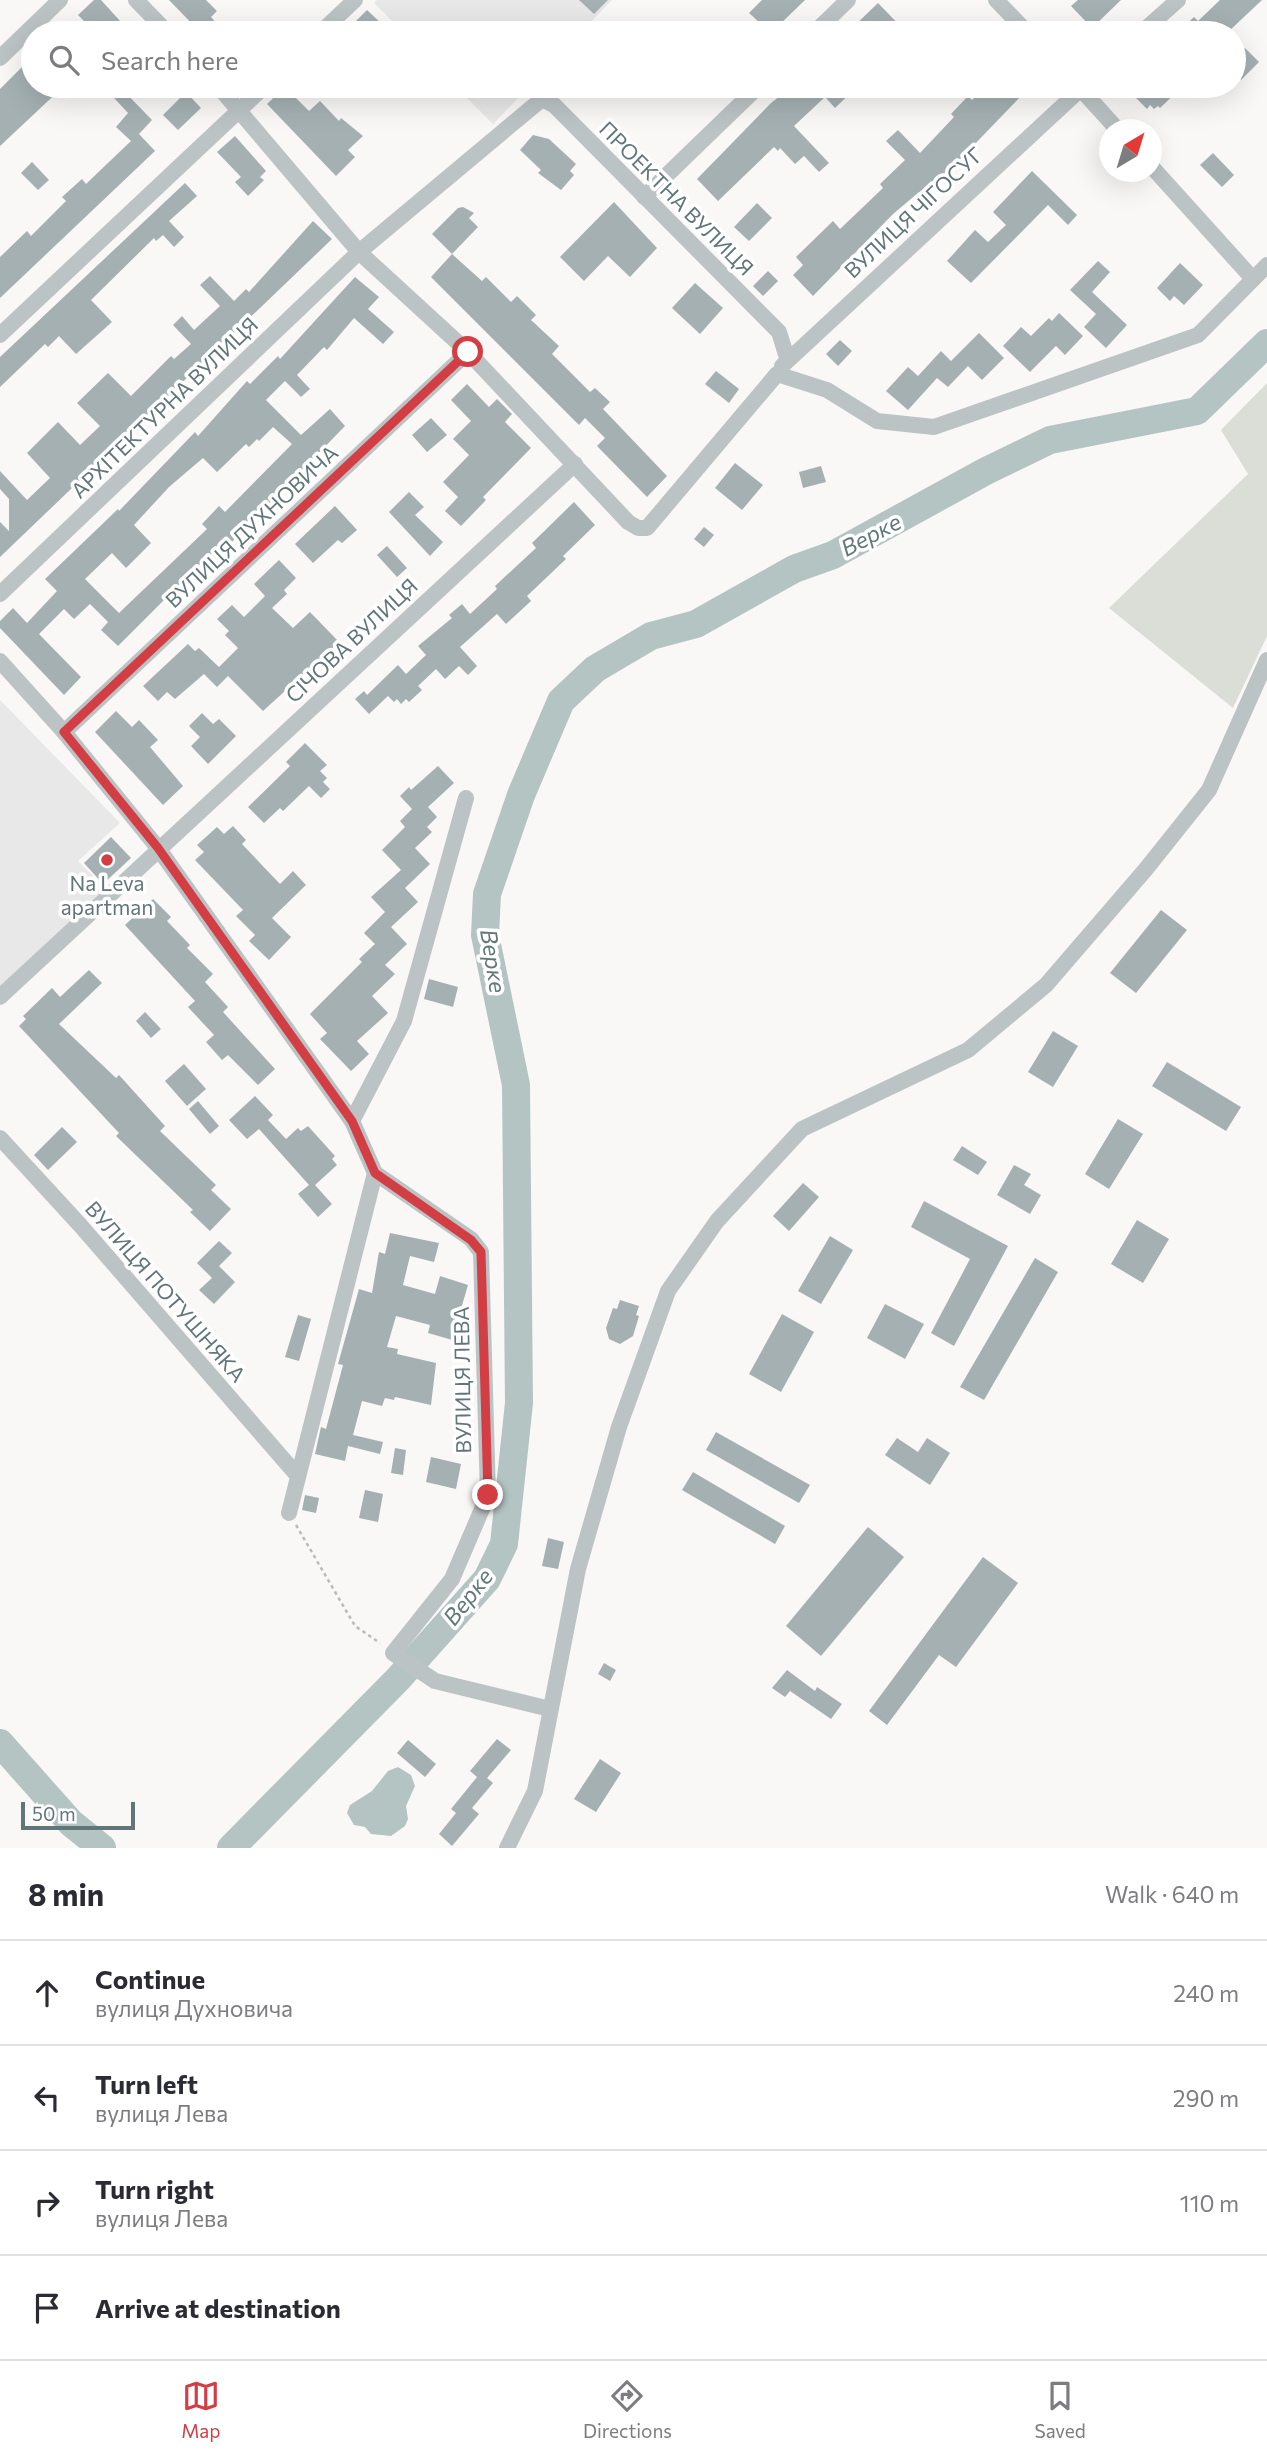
<!DOCTYPE html>
<meta charset="utf-8">
<style>
body{margin:0;font-family:Commissioner,sans-serif;background:#f2f2f3;color:#2b2b33}
.compass{position:absolute;left:1099px;top:119px;width:63px;height:63px;border-radius:50%;background:#fff;box-shadow:0 7px 28px #0002;rotate:38deg}
.scale{position:absolute;left:21px;bottom:18px;width:114px;box-sizing:border-box;padding-left:7px;border:4px solid #627679;border-top:0;font-size:19px;line-height:24px;white-space:nowrap;color:#627679;-webkit-text-stroke:5px #fff;paint-order:stroke}
.stop{position:absolute;width:21px;height:21px;margin:-16px;border:5px solid #d23e44;border-radius:50%;background:#fff}
.stop.end{background:#d23e44;border-color:#fff;box-shadow:0 2px 7px #0008}
.list{margin:0;padding:0;list-style:none}
h2{display:flex;justify-content:space-between;align-items:center;height:91px;margin:0;padding:0 28px;font-size:30px}
h2 small{font-size:23px;font-weight:400;color:#7c7c81}
.list li{display:grid;grid-template-columns:46px 1fr auto;gap:21px;align-items:center;box-sizing:border-box;height:105px;padding:0 28px;border-top:2px solid #e1e1e2}
.list b{display:block;font-size:26px;white-space:nowrap}
.list p{margin:0;font-size:23px;white-space:nowrap;color:#7c7c81}
.list em{font-size:23px;font-style:normal;color:#7c7c81}
.icon{flex:none;width:38px;height:38px;fill:none;stroke:currentColor;stroke-width:2;stroke-linecap:round;stroke-linejoin:round}
.map{position:relative;flex:none;width:1267px;height:1848px;overflow:hidden}
.search{position:absolute;background:#fff;box-shadow:0 7px 28px #0002;left:21px;right:21px;top:21px;height:77px;display:flex;align-items:center;gap:18px;box-sizing:border-box;padding:0 24px;border-radius:38px;color:#7c7c81;font-size:26px}
.sheet{height:511px;background:#fff}
nav{display:flex;justify-content:space-around;align-items:center;box-sizing:border-box;height:98px;border-top:2px solid #e1e1e2;background:#fff;font-size:19px;color:#7c7c81}
nav a{display:grid;justify-items:center;gap:4px}
nav .on{color:#d23e44}
.map>svg:first-child{display:block}
.built{fill:#e7e8e7}
.green{fill:#dbddd7}
.water{fill:#b4c4c3}
.lines{fill:none;stroke-linecap:round;stroke-linejoin:round}
.river{stroke:#b4c4c3;stroke-width:28}
.building{fill:#a4b0b2;fill-rule:evenodd}
.path{stroke:#b7bcbd;stroke-width:2.5;stroke-dasharray:3.5 3.5;stroke-linecap:butt}
.minor{stroke:#bcc3c4;stroke-width:16}
.route{stroke:#d23e44;stroke-width:9}
.poi-dot{fill:#d23e44;stroke:#fff;stroke-width:2.5}
.labels{text-anchor:middle;stroke-width:7;stroke-linejoin:round;paint-order:stroke}
.street-label{font-size:21px;fill:#627679;stroke:#fff}
.poi-label{font-size:21px;fill:#627679;stroke:#fff}
.water-label{font-size:23px;font-style:italic;fill:#627978;stroke:#fff}
</style>
<div class="map">
<svg width="1267" height="1848" viewBox="0 0 1267 1848">
<rect width="100%" height="100%" fill="#f9f8f7"/>
<g class="built">
<path d="M377,0H612L580,33H404L374,3Z"/>
<path d="M455,86H530L493,124Z"/>
<path d="M0,700L120,823L78,861L105,888L0,990Z"/>
</g>
<path class="green" d="M1267,383V636L1233,708L1109,608L1248,474L1221,430Z"/>
<path class="water" d="M398,1767L411,1775L415,1786L406,1806L408,1819L405,1826L391,1836L371,1834L365,1827L354,1825L347,1813L350,1805L372,1791L388,1771Z"/>
<g class="lines">
<g class="river">
<path d="M0,1743L71,1823L102,1848"/>
<path d="M231,1848L398,1679L487,1579L504,1544L519,1403L516,1085L485,935L487,894L521,795L561,701L595,669L651,636L696,624L794,569L833,555L986,471L1050,440L1197,411L1267,343"/>
</g>
</g>
<g class="building">
<path d="M94,0H101L131,33H88L80,25L84,21L78,15Z"/>
<path d="M169,0H206L217,11L211,17L218,25L210,33H201Z"/>
<path d="M579,0H608L594,14Z"/>
<path d="M762,0H805L771,33L749,13Z"/>
<path d="M1078,0H1121L1092,28L1071,6Z"/>
<path d="M1220,0H1262L1227,33H1177L1194,17L1198,21Z"/>
<path d="M878,3L907,33H847Z"/>
<path d="M367,10L383,25L375,33H362L353,24Z"/>
<path d="M1245,48L1259,62L1241,80L1234,72V59Z"/>
<path d="M33,56V86H64L0,146V89Z"/>
<path d="M103,86H119L152,120L139,134L155,151L0,298V257L27,231L31,236L66,201L62,197L82,179L86,184L131,141L116,127L128,113Z"/>
<path d="M793,86H858L835,108L825,97L794,126L829,163L819,172L804,156L795,164L780,148L778,151L774,147L718,201L697,179L771,103Z"/>
<path d="M986,86H1014L1023,94L943,177L923,197L919,192L893,214L813,296L793,275L803,265L796,257L833,221L840,229L883,188L880,184L905,160L886,141L898,130L920,153L954,117L951,114L968,96L972,100Z"/>
<path d="M1124,86H1183L1160,108L1158,106L1154,109L1150,105L1147,109Z"/>
<path d="M285,87L309,111L320,101L339,121L341,118L363,136L348,150L355,157L336,176L267,104Z"/>
<path d="M186,92L201,108L178,130L163,115Z"/>
<path d="M533,135L549,139L576,164L570,171L574,175L561,190L538,173L541,170L520,150Z"/>
<path d="M235,136L266,171L260,177L264,180L248,196L235,182L241,177L217,152Z"/>
<path d="M1213,153L1234,175L1222,187L1200,165Z"/>
<path d="M32,162L49,180L38,190L21,173Z"/>
<path d="M1032,171L1077,215L1068,225L1048,205L971,283L947,261L975,230L988,242L1006,225L993,212Z"/>
<path d="M185,183L197,196L169,221L184,237L174,247L163,235L156,241L154,238L91,300L112,322L76,354L59,336L48,347L45,344L0,387V357Z"/>
<path d="M614,202L657,248L630,277L608,256L584,281L560,257Z"/>
<path d="M757,203L772,218L749,241L734,227Z"/>
<path d="M463,207L474,213L469,218L478,227L452,254L432,234L458,208Z"/>
<path d="M313,221L332,239L0,557V522L9,531V499L0,489V471L27,500L50,478L27,453L58,422L80,445L100,426L77,403L108,373L131,396L171,356L174,359L191,344L173,325L182,316L194,330L220,306L200,285L210,276L234,301L246,289L249,292Z"/>
<path d="M452,254L482,281L486,277L511,302L517,296L536,315L531,320L559,346L552,354L590,392L595,388L610,402L603,409L667,476L647,497L597,446L605,438L585,418L579,425L431,277Z"/>
<path d="M1098,261L1110,272L1092,292L1127,325L1106,348L1084,327L1096,314L1070,290Z"/>
<path d="M1180,263L1203,285L1184,305L1174,296L1170,301L1157,288Z"/>
<path d="M768,271L778,281L763,296L753,286Z"/>
<path d="M355,277L379,297L368,309L394,332L383,344L354,318L327,350L324,347L297,375L310,389L301,397L285,381L266,400L301,435L330,409L345,426L226,548L223,544L198,566L118,646L101,630L108,622L90,604L74,619L64,609L39,634L81,677L64,695L0,628V621L13,608L27,623L57,591L45,579L118,509L119,511L195,432L198,436L247,381L250,384L278,356L280,359ZM273,427L292,444L225,512L219,506L202,524L207,529L119,613L85,579L112,553L126,568L151,543L134,525L169,487L203,458L217,472L246,444L249,447L257,439L259,441Z"/>
<path d="M695,283L723,308L700,334L672,308Z"/>
<path d="M1059,313L1083,336L1065,355L1056,346L1030,372L1003,346L1021,327L1031,336L1049,318L1052,321Z"/>
<path d="M979,333L1004,358L982,380L968,366L948,387L937,378L908,410L886,391L908,367L918,376L941,351L951,361Z"/>
<path d="M840,340L852,351L838,366L826,354Z"/>
<path d="M716,371L739,389L729,403L705,384Z"/>
<path d="M467,384L489,407L497,399L512,414L505,422L531,448L483,497L486,500L461,526L445,511L458,497L443,482L469,455L453,439L471,421L451,400Z"/>
<path d="M431,418L447,435L427,452L412,435Z"/>
<path d="M735,463L763,485L742,510L715,488Z"/>
<path d="M821,466L826,482L803,488L799,472Z"/>
<path d="M409,492L424,507L415,515L443,542L430,556L389,512Z"/>
<path d="M574,502L595,525L563,556L566,559L527,596L531,601L506,624L497,614L460,647L477,666L468,675L459,666L445,679L436,669L418,686L422,690L409,702L406,699L401,704L397,699L394,702L388,696L369,714L355,699L364,691L367,695L398,665L406,674L426,655L418,646L452,618L449,615L462,604L470,614L497,589L495,586L536,548L532,543Z"/>
<path d="M335,506L357,530L342,543L338,540L313,563L295,544Z"/>
<path d="M704,527L714,535L704,547L694,539Z"/>
<path d="M387,546L407,568L397,577L377,555Z"/>
<path d="M279,560L296,578L284,590L287,594L272,608L293,628L310,612L339,642L263,711L228,676L217,687L204,674L175,699L167,692L158,701L143,686L188,644L195,651L199,648L219,667L238,648L225,635L229,631L217,619L232,605L244,617L265,596L254,584Z"/>
<path d="M116,711L132,727L139,720L158,740L150,747L183,786L163,805L95,732Z"/>
<path d="M202,713L213,724L219,719L236,736L208,764L191,746L200,737L189,726Z"/>
<path d="M305,743L327,765L320,771L327,778L323,782L330,789L321,798L309,786L283,811L280,808L264,823L248,807L290,766L286,762Z"/>
<path d="M438,766L454,783L428,807L437,817L427,827L432,832L415,848L430,864L405,888L418,902L391,927L407,944L385,965L395,974L372,996L388,1013L357,1041L369,1054L351,1071L320,1039L327,1033L310,1014L362,962L359,959L375,944L364,933L385,912L371,897L401,870L382,850L405,827L400,821L412,809L400,796L409,787L411,790Z"/>
<path d="M233,826L246,840L242,844L280,884L293,871L306,885L272,918L291,937L269,960L249,941L255,935L236,916L243,910L195,860L204,852L197,845L217,827L224,834Z"/>
<path d="M111,837L131,858L103,884L84,863Z"/>
<path d="M153,899L171,917L167,921L190,945L187,948L213,974L205,982L228,1007L223,1012L275,1069L258,1085L228,1055L222,1060L206,1042L214,1035L188,1007L195,1001L125,925Z"/>
<path d="M1161,910L1187,930L1136,993L1110,973Z"/>
<path d="M89,970L102,983L59,1024L116,1078L119,1075L165,1126L160,1131L216,1185L211,1190L231,1209L210,1231L190,1212L193,1210L116,1136L119,1133L19,1026L26,1019L23,1016L52,988L60,997Z"/>
<path d="M429,979L458,987L453,1007L424,999Z"/>
<path d="M145,1012L161,1029L151,1038L136,1021Z"/>
<path d="M1053,1031L1078,1046L1053,1087L1028,1072Z"/>
<path d="M1167,1062L1241,1107L1226,1131L1152,1086Z"/>
<path d="M184,1064L206,1089L187,1106L165,1081Z"/>
<path d="M255,1096L273,1115L268,1120L286,1139L298,1128L301,1131L308,1126L335,1156L332,1159L337,1165L315,1185L332,1204L318,1217L298,1194L309,1185L259,1129L247,1139L229,1120Z"/>
<path d="M198,1101L219,1126L210,1134L189,1109Z"/>
<path d="M1118,1119L1143,1134L1109,1189L1085,1174Z"/>
<path d="M62,1127L77,1142L48,1170L34,1155Z"/>
<path d="M962,1146L987,1162L978,1175L953,1160Z"/>
<path d="M1014,1165L1031,1174L1024,1185L1041,1195L1030,1214L997,1195Z"/>
<path d="M803,1183L819,1197L789,1231L773,1216Z"/>
<path d="M924,1201L1008,1246L954,1346L931,1333L970,1259L911,1227Z"/>
<path d="M1137,1220L1169,1239L1143,1283L1111,1264Z"/>
<path d="M390,1233L439,1243L434,1262L410,1256L403,1285L435,1294L440,1276L468,1285L458,1319L462,1320L456,1341L428,1333L430,1325L396,1316L387,1347L398,1349L397,1354L436,1363L431,1405L395,1397L394,1400L385,1398L382,1406L362,1401L353,1435L383,1442L380,1454L348,1446L345,1461L315,1454L321,1427L326,1429L343,1365L338,1364L359,1289L372,1293L379,1252L385,1254Z"/>
<path d="M830,1236L853,1250L821,1304L798,1291Z"/>
<path d="M219,1241L232,1253L219,1266L235,1282L214,1304L199,1290L212,1278L197,1263Z"/>
<path d="M1035,1258L1058,1272L984,1400L960,1387Z"/>
<path d="M620,1300L639,1306L636,1315L639,1316L633,1336L620,1344L609,1339L606,1328L613,1308L617,1309Z"/>
<path d="M885,1304L924,1324L905,1359L867,1338Z"/>
<path d="M782,1314L814,1332L781,1392L749,1374Z"/>
<path d="M298,1315L311,1319L299,1361L285,1357Z"/>
<path d="M716,1432L810,1485L799,1503L706,1450Z"/>
<path d="M897,1438L918,1452L927,1438L950,1453L930,1485L885,1455Z"/>
<path d="M395,1448L406,1450L403,1475L391,1473Z"/>
<path d="M431,1457L461,1464L456,1489L426,1482Z"/>
<path d="M693,1472L785,1526L775,1544L682,1490Z"/>
<path d="M365,1490L383,1494L378,1522L359,1518Z"/>
<path d="M305,1495L319,1498L316,1513L302,1510Z"/>
<path d="M868,1527L904,1557L821,1656L786,1626Z"/>
<path d="M548,1538L564,1542L558,1569L542,1566Z"/>
<path d="M983,1557L1018,1583L956,1667L939,1655L887,1725L869,1711Z"/>
<path d="M604,1663L616,1670L610,1681L598,1674Z"/>
<path d="M787,1670L815,1691L817,1687L842,1704L831,1719L790,1691L785,1697L772,1688Z"/>
<path d="M497,1739L511,1750L487,1778L493,1783L472,1808L479,1814L452,1846L439,1834L456,1813L451,1809L477,1777L470,1771Z"/>
<path d="M408,1740L436,1764L425,1777L397,1753Z"/>
<path d="M600,1759L621,1773L596,1812L574,1799Z"/>
</g>
<g class="lines">
<path class="path" d="M296,1525L355,1626L380,1643"/>
<g class="minor">
<path d="M136,0L168,33"/>
<path d="M996,0L1028,33"/>
<path d="M320,33L355,0"/>
<path d="M814,33L848,0"/>
<path d="M1141,33L1178,0"/>
<path d="M0,58L60,0"/>
<path d="M218,86L359,252L468,352L628,522L638,528H647L777,374L827,390L877,421L934,427L1198,335L1267,265"/>
<path d="M1078,86L1118,130"/>
<path d="M1152,167L1253,279"/>
<path d="M644,197L759,86"/>
<path d="M0,335L265,86"/>
<path d="M782,366L1084,86"/>
<path d="M0,594L359,252L542,99L554,105L779,332L787,358"/>
<path d="M0,661L64,732L158,848L352,1121L375,1173"/>
<path d="M64,732L468,352"/>
<path d="M0,997L575,464"/>
<path d="M352,1121L404,1021L466,798"/>
<path d="M0,1138L80,1225L297,1475"/>
<path d="M289,1513L375,1173L471,1239L481,1252L488,1495L452,1579L393,1653L435,1681L550,1709"/>
<path d="M507,1848L535,1791L578,1569L619,1427L668,1291L717,1221L802,1129L968,1050L1046,985L1146,869L1209,790L1267,660"/>
</g>
</g>
<g class="lines">
<path class="route" d="M468,352L64,732L158,848L352,1121L375,1173L471,1240L481,1252L488,1495"/>
</g>
<circle class="poi-dot" cx="107" cy="860" r="7"/>
<g class="labels">
<g class="street-label">
<text transform="translate(676 199) rotate(45)" y="7">ПРОЕКТНА ВУЛИЦЯ</text>
<text transform="translate(914 213) rotate(-43)" y="7">ВУЛИЦЯ ЧІГОСУГ</text>
<text transform="translate(165 408) rotate(-44)" y="7">АРХІТЕКТУРНА ВУЛИЦЯ</text>
<text transform="translate(252 527) rotate(-43)" y="7">ВУЛИЦЯ ДУХНОВИЧА</text>
<text transform="translate(352 641) rotate(-43)" y="7">СІЧОВА ВУЛИЦЯ</text>
<text transform="translate(165 1292) rotate(49)" y="7">ВУЛИЦЯ ПОТУШНЯКА</text>
<text transform="translate(463 1380) rotate(-91)" y="7">ВУЛИЦЯ ЛЕВА</text>
</g>
<g class="poi-label">
<text x="107" y="891">Na Leva<tspan x="107" dy="24">apartman</tspan></text>
</g>
<g class="water-label">
<text transform="translate(871 535) rotate(-28)" y="8">Верке</text>
<text transform="translate(493 961) rotate(81)" y="8">Верке</text>
<text transform="translate(468 1597) rotate(-52)" y="8">Верке</text>
</g>
</g>
</svg>
<svg class="compass" viewBox="-18 -18 36 36"><path d="M0-13l5 13h-10z" fill="#e53935"/><path d="M0 13l5-13h-10z" fill="#7c7c81"/></svg>
<div class="scale">50 m</div>
<div class="stop" style="left:468px;top:352px"></div>
<div class="stop end" style="left:488px;top:1495px"></div>
<div class="search"><svg class="icon" aria-label="search" viewBox="0 0 24 24"><circle cx="10" cy="10" r="6"/><path d="M15 15l6 6"/></svg>Search here</div>
</div>
<section class="sheet">
<h2>8 min<small>Walk · 640 m</small></h2>
<ul class="list">
<li><svg class="icon" aria-label="ahead" viewBox="0 0 24 24"><path d="M12 20V5M6 11l6-6 6 6"/></svg><div><b>Continue</b><p>вулиця Духновича</p></div><em>240 m</em></li>
<li><svg class="icon" aria-label="left" viewBox="0 0 24 24"><path d="M17 20v-9H6M10 6l-5 5 5 5"/></svg><div><b>Turn left</b><p>вулиця Лева</p></div><em>290 m</em></li>
<li><svg class="icon" aria-label="right" viewBox="0 0 24 24"><path d="M7 20v-9h11M14 6l5 5-5 5"/></svg><div><b>Turn right</b><p>вулиця Лева</p></div><em>110 m</em></li>
<li><svg class="icon" aria-label="arrive" viewBox="0 0 24 24"><path d="M6 21V4h12l-3 4 3 4H6"/></svg><div><b>Arrive at destination</b></div></li>
</ul>
</section>
<nav>
<a class="on"><svg class="icon" aria-label="map" viewBox="0 0 24 24"><path d="M3 6l6-2 6 2 6-2v14l-6 2-6-2-6 2zM9 4v14M15 6v14"/></svg>Map</a>
<a><svg class="icon" aria-label="directions" viewBox="0 0 24 24"><path d="M12 3l9 9-9 9-9-9zM9 14v-3h6M13 9l2 2-2 2"/></svg>Directions</a>
<a><svg class="icon" aria-label="saved" viewBox="0 0 24 24"><path d="M7 4h10v16l-5-4-5 4z"/></svg>Saved</a>
</nav>
